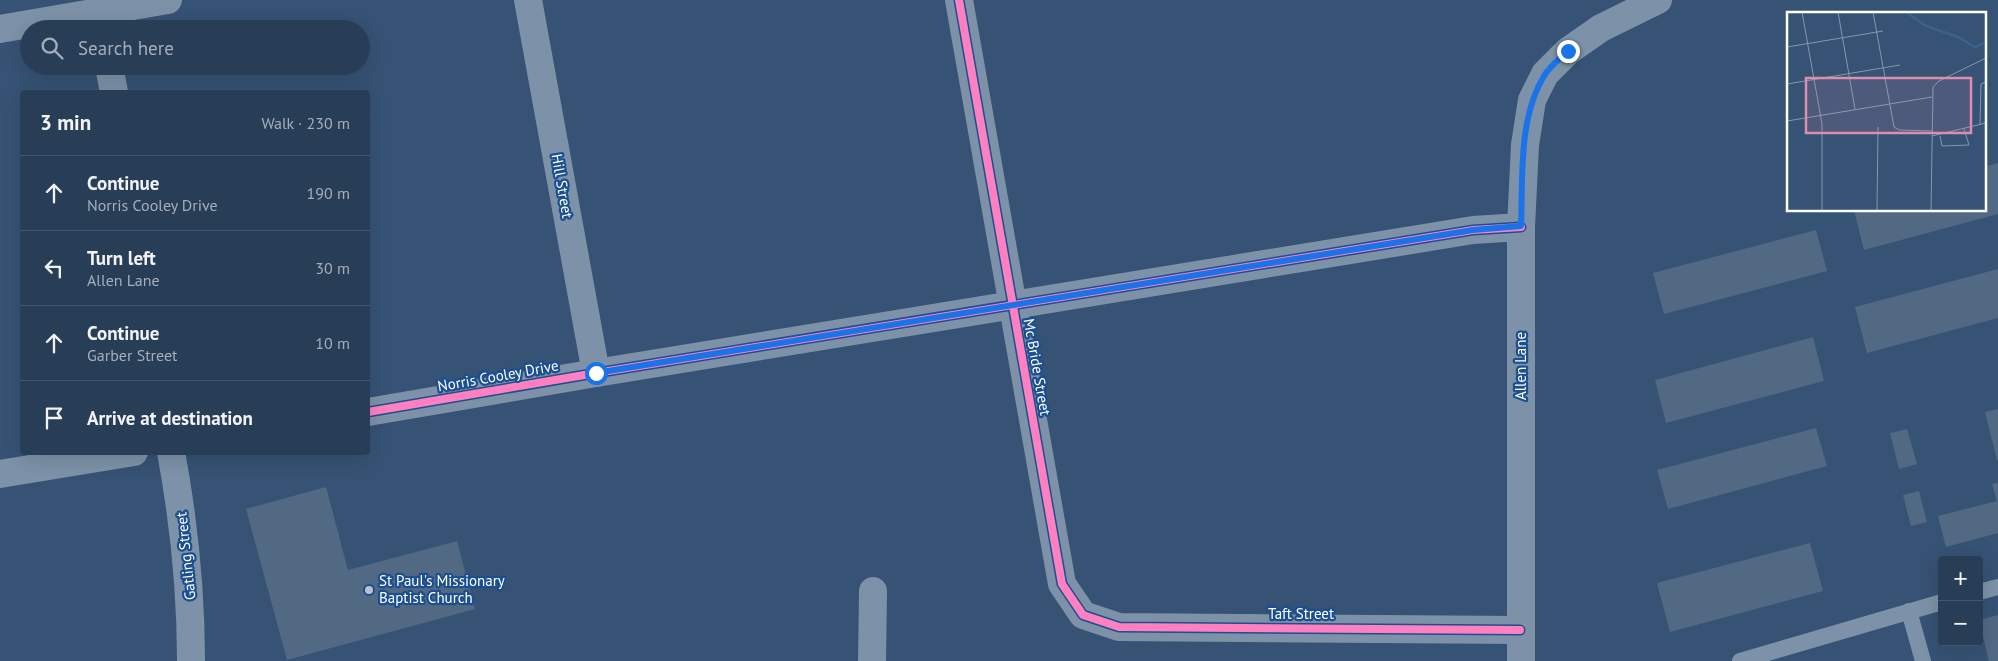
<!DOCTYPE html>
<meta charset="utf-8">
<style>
body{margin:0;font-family:"PT Sans",sans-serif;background:#344961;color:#f1f3f6}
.controls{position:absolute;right:15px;bottom:15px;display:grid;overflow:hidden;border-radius:5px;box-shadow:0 5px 20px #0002}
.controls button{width:45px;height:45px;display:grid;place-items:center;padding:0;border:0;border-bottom:1px solid #44576d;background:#283e57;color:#f1f3f6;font:25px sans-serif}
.stop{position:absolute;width:15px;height:15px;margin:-11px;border:4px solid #1a73e8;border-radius:50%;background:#fff}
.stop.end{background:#1a73e8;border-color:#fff;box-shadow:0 1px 5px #0008}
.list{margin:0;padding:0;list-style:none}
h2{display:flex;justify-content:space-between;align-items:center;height:65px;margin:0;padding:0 20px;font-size:21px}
h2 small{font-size:16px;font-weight:400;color:#a5aeba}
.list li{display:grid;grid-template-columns:32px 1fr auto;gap:15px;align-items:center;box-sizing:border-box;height:75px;padding:0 20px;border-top:1px solid #44576d}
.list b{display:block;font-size:19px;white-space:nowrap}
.list p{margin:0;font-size:16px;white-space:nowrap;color:#a5aeba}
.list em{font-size:16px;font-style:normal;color:#a5aeba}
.icon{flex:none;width:28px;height:28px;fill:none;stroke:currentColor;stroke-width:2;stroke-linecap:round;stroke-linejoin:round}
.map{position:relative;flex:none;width:1998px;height:661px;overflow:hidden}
.search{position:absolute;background:#283e57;box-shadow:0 5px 20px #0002;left:20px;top:20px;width:350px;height:55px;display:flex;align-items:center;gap:12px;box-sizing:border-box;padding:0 18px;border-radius:28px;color:#a5aeba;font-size:19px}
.panel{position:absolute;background:#283e57;box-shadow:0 5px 20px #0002;left:20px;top:90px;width:350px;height:365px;border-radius:5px}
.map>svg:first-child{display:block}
.building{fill:#526984}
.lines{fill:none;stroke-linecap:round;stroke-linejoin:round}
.service{stroke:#7d92a8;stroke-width:16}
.minor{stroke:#7d92a8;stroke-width:28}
.cycleway-casing{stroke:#1b4f8f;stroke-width:11}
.cycleway{stroke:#ff80c0;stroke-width:8}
.route{stroke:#1a73e8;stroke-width:6}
.poi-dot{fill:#b9c2ce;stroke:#1b4f8f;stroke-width:2}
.labels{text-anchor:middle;stroke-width:4.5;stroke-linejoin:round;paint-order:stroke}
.street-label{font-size:15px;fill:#fff;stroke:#1b4f8f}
.poi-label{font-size:15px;fill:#fff;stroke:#1b4f8f;text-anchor:start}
.inset-river{fill:none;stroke:#3b618d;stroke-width:2.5}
.inset-road{fill:none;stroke:#8697ac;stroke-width:1}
.view{fill:#e08cad;fill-opacity:0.15;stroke:#e08cad;stroke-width:2.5}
.inset-edge{fill:none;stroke:#fff;stroke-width:2.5}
</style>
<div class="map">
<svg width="1998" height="661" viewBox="0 0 1998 661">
<rect width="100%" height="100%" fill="#365274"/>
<g class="building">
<path d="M1998,163V214L1864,250L1854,210H1984V167Z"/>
<path d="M1816,230L1827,271L1664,314L1653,273Z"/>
<path d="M1998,269V318L1867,353L1855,307Z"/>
<path d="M1813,337L1824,381L1666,423L1655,380Z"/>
<path d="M1998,409V460H1997L1985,412Z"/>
<path d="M1816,428L1827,466L1668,509L1657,470Z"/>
<path d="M1907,429L1917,464L1899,469L1890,433Z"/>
<path d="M1998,483V533L1946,547L1938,516L1997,501L1992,484Z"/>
<path d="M326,487L348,570L457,541L475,609L287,660L246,509Z"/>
<path d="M1919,491L1927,522L1911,526L1903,495Z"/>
<path d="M1810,543L1823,591L1670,632L1657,583Z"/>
<path d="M1998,615V661H1989L1979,620Z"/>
</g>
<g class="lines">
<g class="service">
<path d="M1979,592L1998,587"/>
<path d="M1909,611L1923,661"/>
<path d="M1740,661L1942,602"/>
</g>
<g class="minor">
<path d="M528,0L596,373"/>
<path d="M959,0L1062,584L1083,615L1119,627L1520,630"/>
<path d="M0,29L168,0"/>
<path d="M109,66L114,92"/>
<path d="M368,412L596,373L1473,230L1521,227"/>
<path d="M171,452C184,522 191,590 191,661"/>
<path d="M0,474L134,452"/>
<path d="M872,661L873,591"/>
<path d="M1521,661V227L1525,145L1532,100L1545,74L1568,51L1601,28L1658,0"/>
</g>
<defs>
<g id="cycleway">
<path d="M959,0L1062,584L1083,615L1119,627L1520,630"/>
<path d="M368,412L596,373L1473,230L1521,227"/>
</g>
</defs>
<use href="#cycleway" class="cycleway-casing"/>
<use href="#cycleway" class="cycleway"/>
</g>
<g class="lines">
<path class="route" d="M596,373L1473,230L1521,226C1523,178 1518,119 1544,76C1550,66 1560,58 1568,51"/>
</g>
<circle class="poi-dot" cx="369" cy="590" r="5"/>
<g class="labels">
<g class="street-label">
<text transform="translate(562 186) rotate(80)" y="5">Hill Street</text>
<text transform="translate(1521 366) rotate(-90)" y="5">Allen Lane</text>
<text transform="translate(1037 367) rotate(80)" y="5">Mc Bride Street</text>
<text transform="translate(498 376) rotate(-10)" y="5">Norris Cooley Drive</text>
<text transform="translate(186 556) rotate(-96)" y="5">Gatling Street</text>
<text x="1301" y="619">Taft Street</text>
</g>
<g class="poi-label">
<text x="379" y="586">St Paul's Missionary<tspan x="379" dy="17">Baptist Church</tspan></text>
</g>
</g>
<g transform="translate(1787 12)">
<rect width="199" height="199" fill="#365274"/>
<path class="inset-river" d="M119,0L139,14L171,25L188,35L199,30"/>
<path class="inset-road" d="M15,0L35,112V198M51,0L68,97M86,0L107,115L112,118L145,119M0,35L96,19M0,72L113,53M0,109L145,85M193,113L194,72L199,70M145,124L199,111M153,124L155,134L182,133L177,117M90,198L91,115M144,198L146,75L152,69L199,46"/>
<path class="view" d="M19,66H184V121H19Z"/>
<rect width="199" height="199" class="inset-edge"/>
</g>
</svg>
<div class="controls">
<button>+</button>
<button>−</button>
</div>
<div class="stop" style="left:596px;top:373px"></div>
<div class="stop end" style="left:1568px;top:51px"></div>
<div class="search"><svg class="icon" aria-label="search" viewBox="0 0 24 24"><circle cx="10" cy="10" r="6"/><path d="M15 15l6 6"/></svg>Search here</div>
<section class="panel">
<h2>3 min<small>Walk · 230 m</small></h2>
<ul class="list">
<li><svg class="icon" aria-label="ahead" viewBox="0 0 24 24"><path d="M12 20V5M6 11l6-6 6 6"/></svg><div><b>Continue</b><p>Norris Cooley Drive</p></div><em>190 m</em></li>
<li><svg class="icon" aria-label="left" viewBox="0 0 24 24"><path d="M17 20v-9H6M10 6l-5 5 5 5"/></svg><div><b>Turn left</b><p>Allen Lane</p></div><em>30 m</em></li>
<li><svg class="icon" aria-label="ahead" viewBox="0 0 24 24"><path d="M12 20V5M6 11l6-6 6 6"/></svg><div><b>Continue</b><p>Garber Street</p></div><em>10 m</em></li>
<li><svg class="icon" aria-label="arrive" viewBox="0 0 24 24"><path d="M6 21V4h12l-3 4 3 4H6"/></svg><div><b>Arrive at destination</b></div></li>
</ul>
</section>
</div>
